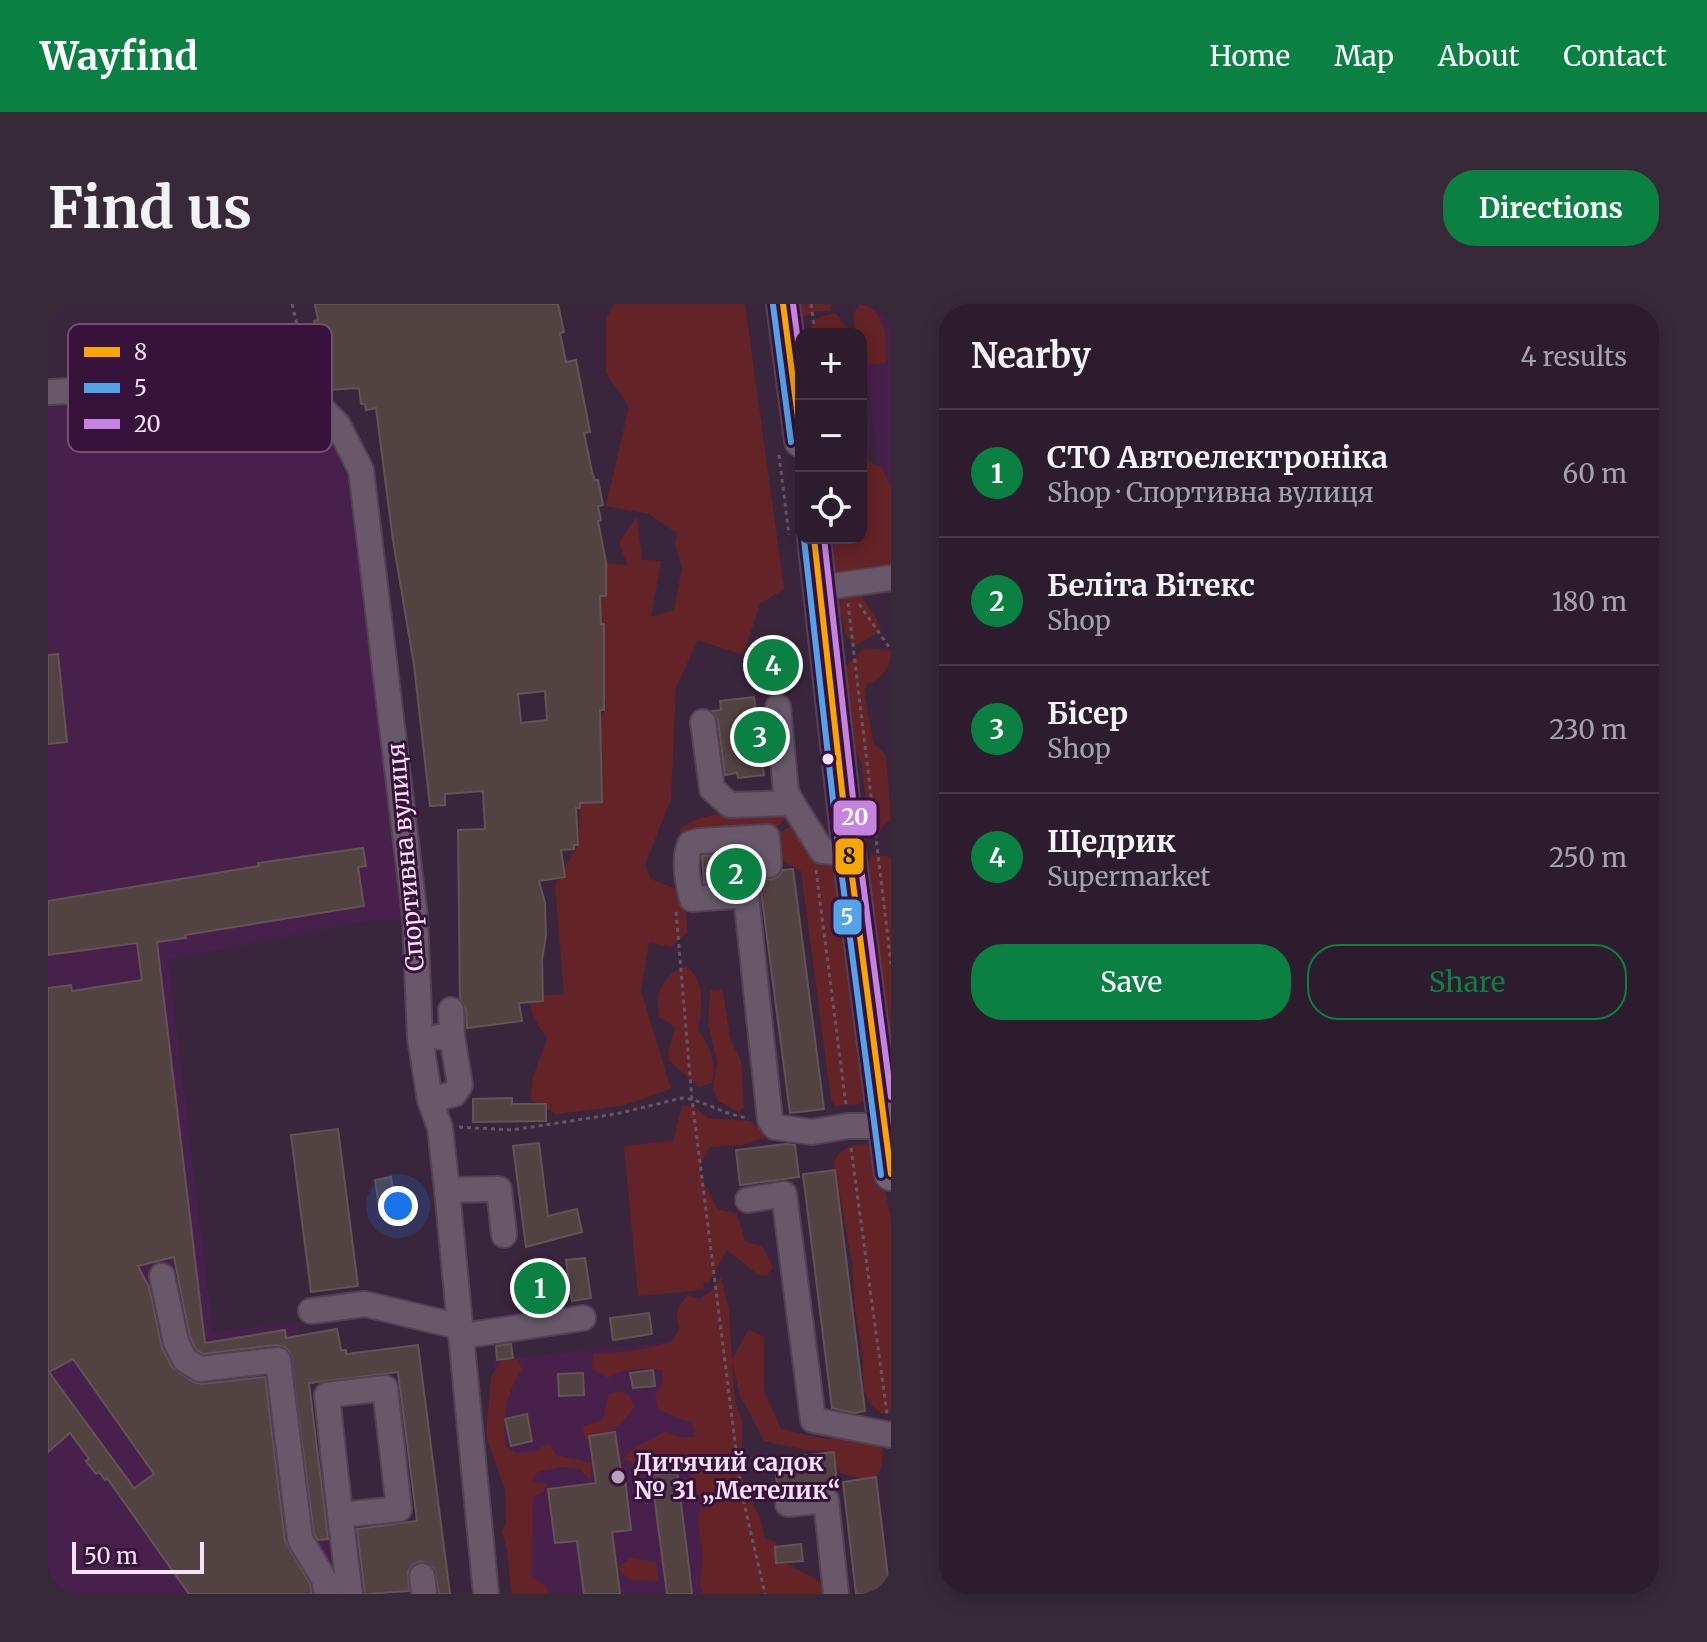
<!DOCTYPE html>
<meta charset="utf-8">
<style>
body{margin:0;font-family:Merriweather,serif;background:#382939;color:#f1f3f6}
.controls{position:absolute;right:24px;top:24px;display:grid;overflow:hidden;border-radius:16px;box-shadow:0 4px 20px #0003}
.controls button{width:72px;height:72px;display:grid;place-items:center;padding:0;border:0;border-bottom:2px solid #483a49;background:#2c1c2d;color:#f1f3f6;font:40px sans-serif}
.scale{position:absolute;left:24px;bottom:20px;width:132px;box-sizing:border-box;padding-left:8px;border:4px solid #f9e1fa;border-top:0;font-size:22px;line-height:28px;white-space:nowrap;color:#f9e1fa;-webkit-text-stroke:6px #37123b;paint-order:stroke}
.you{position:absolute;left:350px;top:902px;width:28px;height:28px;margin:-20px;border:6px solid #fff;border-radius:50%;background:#1a73e8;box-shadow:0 0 0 12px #1a73e833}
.badge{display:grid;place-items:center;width:52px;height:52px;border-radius:50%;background:#0b8043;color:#fff;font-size:26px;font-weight:700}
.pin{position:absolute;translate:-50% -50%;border:4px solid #fff;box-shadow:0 2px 8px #0006}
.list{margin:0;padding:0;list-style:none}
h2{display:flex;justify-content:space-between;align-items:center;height:104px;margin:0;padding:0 32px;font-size:34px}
h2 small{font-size:26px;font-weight:400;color:#a6a1aa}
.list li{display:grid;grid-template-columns:52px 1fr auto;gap:24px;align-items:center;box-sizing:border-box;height:128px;padding:0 32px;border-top:2px solid #483a49}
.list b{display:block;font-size:30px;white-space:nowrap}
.list p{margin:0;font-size:26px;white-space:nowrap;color:#a6a1aa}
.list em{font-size:26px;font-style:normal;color:#a6a1aa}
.actions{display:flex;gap:16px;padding:24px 32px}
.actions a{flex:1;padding:18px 0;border:2px solid #0b8043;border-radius:32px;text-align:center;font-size:28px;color:#0b8043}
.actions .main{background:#0b8043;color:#fff}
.icon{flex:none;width:44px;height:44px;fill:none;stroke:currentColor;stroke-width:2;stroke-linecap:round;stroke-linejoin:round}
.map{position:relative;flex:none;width:843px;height:1290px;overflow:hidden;border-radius:32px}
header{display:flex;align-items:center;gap:48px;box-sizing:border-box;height:112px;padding:0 40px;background:#0b8043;color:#fff}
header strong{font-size:38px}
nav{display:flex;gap:44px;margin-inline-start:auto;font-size:28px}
.intro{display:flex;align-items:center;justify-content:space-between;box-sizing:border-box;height:192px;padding:0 48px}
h1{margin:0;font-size:56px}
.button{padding:20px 36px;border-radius:32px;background:#0b8043;color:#fff;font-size:28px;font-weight:700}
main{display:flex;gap:48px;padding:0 48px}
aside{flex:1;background:#2c1c2d;border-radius:32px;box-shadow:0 4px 20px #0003}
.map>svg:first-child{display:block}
.built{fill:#48204c}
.green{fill:#642326}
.building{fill:#524242;stroke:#635354;stroke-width:2;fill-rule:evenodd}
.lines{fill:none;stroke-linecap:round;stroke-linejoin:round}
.minor-casing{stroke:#534255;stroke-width:28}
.major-casing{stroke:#534255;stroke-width:36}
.path{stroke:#655666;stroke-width:3;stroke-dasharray:4 4;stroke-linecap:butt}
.minor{stroke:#685869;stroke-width:24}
.major{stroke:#716173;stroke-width:32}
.bus-1-casing{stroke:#37123b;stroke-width:12}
.bus-2-casing{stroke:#37123b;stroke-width:12}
.bus-3-casing{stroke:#37123b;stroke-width:12}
.bus-1{stroke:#f7a600;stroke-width:6}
.bus-2{stroke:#53a3e8;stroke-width:6}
.bus-3{stroke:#c483df;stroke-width:6}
.bus-dot{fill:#f9e1fa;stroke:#37123b;stroke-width:3}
.poi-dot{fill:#b6a0b8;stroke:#37123b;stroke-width:3}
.labels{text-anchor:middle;stroke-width:6;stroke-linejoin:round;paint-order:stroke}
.street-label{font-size:24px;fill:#f9e1fa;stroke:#37123b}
.poi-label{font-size:24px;font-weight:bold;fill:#f9e1fa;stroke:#37123b;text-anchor:start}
.key{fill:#37123b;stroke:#715074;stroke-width:2}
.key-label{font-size:22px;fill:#f9e1fa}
.line-badge{stroke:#37123b;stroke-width:3}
.badge-label{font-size:22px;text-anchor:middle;font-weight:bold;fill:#fff}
.pale-badge-label{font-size:22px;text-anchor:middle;font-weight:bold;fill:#111}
</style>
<header>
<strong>Wayfind</strong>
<nav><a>Home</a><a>Map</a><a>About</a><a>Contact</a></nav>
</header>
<div class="intro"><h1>Find us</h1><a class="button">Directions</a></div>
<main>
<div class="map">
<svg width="843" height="1290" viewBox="0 0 843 1290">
<rect width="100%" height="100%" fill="#3a263c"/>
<g class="built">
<path d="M808,0H843V267L813,30Z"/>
<path d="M177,87L212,92L272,122L285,137L300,178L354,617L322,616L120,656L165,1028L250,1019L293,1290H0V94Z"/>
<path d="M669,1033L696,1290H469L445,1056Z"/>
</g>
<g class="green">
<path d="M566,0H697L736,285L712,300L695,351L650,336L628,383L623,495L597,561L603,575L638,589L639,629L623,643L601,638L593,687L623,785L574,802L507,810L483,795L485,773L499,735L486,714L479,693L516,690L507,581L530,541L532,499L558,399L534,311L546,258L579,261L571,238L589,213L594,256L613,257L603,313L626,306L634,265L627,239L629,229L601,210L558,202L581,102L558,69V15Z"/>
<path d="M747,0H784L782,7H769L754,14Z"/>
<path d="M812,0C838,5 839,36 838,59L824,61L813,55V30H808L805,10Z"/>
<path d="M787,9L805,30H758L769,14Z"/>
<path d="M813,131L818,140L821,158L835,164L839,176L843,181V281L788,291L785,234H813Z"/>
<path d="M812,289L829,316L833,327L806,343L797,328L795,314L791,308L794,294Z"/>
<path d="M816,344L843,346C843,363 835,374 819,380L816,385L825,439L838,451L843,516L836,520L828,535L821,522L813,459L807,444L801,396L792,368Z"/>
<path d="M724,506L738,510V514L728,524L643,532L636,535L632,525C654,506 695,509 724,506Z"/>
<path d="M747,520H776L794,609L819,794L810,800L787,802L783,796L753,567L729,554V530Z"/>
<path d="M823,550L843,553V762L834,723V663L824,621L819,572Z"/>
<path d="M638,662C658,678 654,702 650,725C662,743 669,758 664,779L651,783L621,756L620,747L627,723L611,713C608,686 613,673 638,662Z"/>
<path d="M662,686H675L682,735L693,757L696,803L691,808L670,797L665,786L669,757L660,720Z"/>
<path d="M634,801L647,803L659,814L702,817L713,826L731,829L694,841L662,843C643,870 657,880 671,906L689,909L697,938L714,942L725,963L719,972L710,971L679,946L660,980L655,978L656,986L590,992L576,842L625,837Z"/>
<path d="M818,840L828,846L843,914V1109H833L823,1101L816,1086L814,1047L807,1005L804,958L786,858C793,844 802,841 818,840Z"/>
<path d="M673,972L681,1007L684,1055L701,1025L716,1033V1087L733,1125L779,1135L815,1130L832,1134C835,1143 835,1150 834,1159C831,1183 809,1173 792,1169L779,1147L758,1146L716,1137L692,1092L684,1057L687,1097L694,1116V1174L712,1214L717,1235L728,1237L732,1256L766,1274L778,1284L777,1290H655L652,1280L655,1249L650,1220L653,1196L642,1172L625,1156L602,1169L591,1160L574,1155C587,1141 602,1137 617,1127L630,1133H648L644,1119L610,1106L607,1092L614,1080V1066C595,1063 576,1064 560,1074L544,1065L545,1050L586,1047L623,1038L631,1026C627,1010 628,1003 640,991L651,995L665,986Z"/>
<path d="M470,1055L474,1065C459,1087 453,1116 458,1142L468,1149L487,1147L501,1139L508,1151L544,1159L542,1176L532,1165L515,1163L490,1168L483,1178L499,1180L496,1187L485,1194L484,1273L498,1282L501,1290H464C459,1268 463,1247 453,1228L458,1220L457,1186L438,1132L443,1073L454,1056Z"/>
<path d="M571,1087L582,1092L586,1103C573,1123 559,1130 537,1136L535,1122L555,1116L560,1091Z"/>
<path d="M582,1254L608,1258L611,1277L583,1276L569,1264Z"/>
</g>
<g class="building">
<path d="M267,0H510L516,28L512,29L518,58L528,56L542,128L536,129L544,168L547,176H550L555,201L550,202L553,216L550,217L558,258V292H552L553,320H556V406H552L554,498L532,499V504H528L530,541H526V545L513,546L517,573L491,577L497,599L498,632L494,656L495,697L471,699L474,717L419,724L418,705L412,695L410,526L437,525L435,487L397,490V501L382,502L366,361L345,236L328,104L318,106L317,100H313L311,84L279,86L277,72L280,71L266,17L270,16ZM497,387L499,416L473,419L470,390Z"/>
<path d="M730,346L731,362L712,363L711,347Z"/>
<path d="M10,350L19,438L0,440V351Z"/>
<path d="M706,393L708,408H713L718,454L714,455L716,471L690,474L689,469L677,471L670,416L664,407L673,406L672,397Z"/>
<path d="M315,544L318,562L310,563L316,602L137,631L138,634L109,638L157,1039L237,1026L238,1034L289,1025L293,1046H298V1050L370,1041L402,1290H391L386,1264L373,1257L365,1260L360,1267L361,1287L317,1290L309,1225L369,1217L350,1068L261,1079L280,1235L270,1236L266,1230L242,1048L237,1043L228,1041L155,1050L148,1045L142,1033L126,953L90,962L101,983L114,1044L124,1063L145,1078L154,1080L217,1073L237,1237L262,1280L264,1290H141L59,1174L57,1176L51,1168L48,1170L38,1157L41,1155L22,1129L0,1148V684L23,681L24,687L94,676L89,639L0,651V597L211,562L210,559ZM25,1055L106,1170L86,1184L1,1068Z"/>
<path d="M702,549L705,551L710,576L656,579L654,552Z"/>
<path d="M745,565L776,805L742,809L711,572L723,576L730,573L735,566Z"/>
<path d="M464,794V800H498V817L425,818V795Z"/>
<path d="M290,825L310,982L263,988L243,831Z"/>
<path d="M491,839L500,912L529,905L534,928L478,943L465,842Z"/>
<path d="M738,840L747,841L751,873L692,881L688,846Z"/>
<path d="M787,866L817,1107L806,1109L784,1104L755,870Z"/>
<path d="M343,873L348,905L332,908L327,876Z"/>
<path d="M537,954L543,994L524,997L518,956Z"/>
<path d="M601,1009L604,1030L565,1036L562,1014Z"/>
<path d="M463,1040L465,1054L449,1056L448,1042Z"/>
<path d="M605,1066L607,1082L585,1084L582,1069Z"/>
<path d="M535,1069L536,1091L511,1092L510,1070Z"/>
<path d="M479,1110L484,1137L463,1142L457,1115Z"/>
<path d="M567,1128L574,1175H577L583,1226L564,1228L572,1290H536L529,1237L507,1239L500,1185L548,1179L541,1132Z"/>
<path d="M786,1148L789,1180L730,1187L726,1155Z"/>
<path d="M629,1168L641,1263L644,1290H619L609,1214L604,1171Z"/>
<path d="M828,1173L842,1290H808L795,1178Z"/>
<path d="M753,1240L755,1257L728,1259L727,1243Z"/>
</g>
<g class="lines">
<defs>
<g id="minor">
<path d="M0,88L206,79L249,89L267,98L290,121L313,166L367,613L372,734L382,796L392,824L399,886L438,1290"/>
<path d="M772,284L843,274"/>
<path d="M730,403L738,488L744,499"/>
<path d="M655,418L664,485L682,501L744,499L774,547L801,549"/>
<path d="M721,561L719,533L651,537L642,540C635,558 640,577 644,595L698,591L722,816L727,823L764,828L800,822H837"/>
<path d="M390,733L404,732L403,706"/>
<path d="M382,796L406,790L412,781L404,732"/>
<path d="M399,886L451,885L456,931"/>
<path d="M700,896L736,890L765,1116L843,1131"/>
<path d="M114,972L128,1038L137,1056L152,1065L230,1056L252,1235L276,1275L279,1290"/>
<path d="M263,1007L317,1000L413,1023"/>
<path d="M414,1032L535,1014"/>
<path d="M740,1200L778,1196L788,1290"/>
<path d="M292,1211L351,1205L337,1084L279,1091C286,1157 293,1224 302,1290"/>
<path d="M374,1272L376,1290"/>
</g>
<g id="major">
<path d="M735,0L753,137"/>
<path d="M766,234L801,549L843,870"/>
</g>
</defs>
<use href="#minor" class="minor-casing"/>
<use href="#major" class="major-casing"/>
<g class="path">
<path d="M244,0L261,70"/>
<path d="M763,0L767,30"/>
<path d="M731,151L741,231"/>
<path d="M800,299L843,660"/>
<path d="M811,300L843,346"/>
<path d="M736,384L737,379L754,364"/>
<path d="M768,566L798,801"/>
<path d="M628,608L644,795L693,1186L717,1290"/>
<path d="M411,823L464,826L568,810L634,794C657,796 675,811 701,814"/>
<path d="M803,844L839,1110"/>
</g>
<use href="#minor" class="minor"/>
<use href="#major" class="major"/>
<defs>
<g id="bus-1">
<path d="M735,0L753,137"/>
<path d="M766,234L801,549L843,870"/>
</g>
<g id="bus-2">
<path d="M725,1L743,138"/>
<path d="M756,235L791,550L833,871"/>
</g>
<g id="bus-3">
<path d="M745,0L753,60"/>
<path d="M776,234L811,548L843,793"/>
</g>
</defs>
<use href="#bus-1" class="bus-1-casing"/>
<use href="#bus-2" class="bus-2-casing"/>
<use href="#bus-3" class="bus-3-casing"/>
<use href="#bus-1" class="bus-1"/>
<use href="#bus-2" class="bus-2"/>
<use href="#bus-3" class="bus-3"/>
</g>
<circle class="bus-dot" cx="780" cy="455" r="7"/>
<circle class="poi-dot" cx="570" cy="1173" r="8"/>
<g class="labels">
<g class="street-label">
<text transform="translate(358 553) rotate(-95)" y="8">Спортивна вулиця</text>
</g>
<g class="poi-label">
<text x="586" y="1167">Дитячий садок<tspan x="586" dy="28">№ 31 „Метелик“</tspan></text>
</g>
</g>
<rect x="20" y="20" width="264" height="128" rx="12" class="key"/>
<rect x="36" y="43" width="36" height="10" fill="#f7a600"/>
<rect x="36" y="79" width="36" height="10" fill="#53a3e8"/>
<rect x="36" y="115" width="36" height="10" fill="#c483df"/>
<g class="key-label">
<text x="86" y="56">8</text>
<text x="86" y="92">5</text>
<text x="86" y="128">20</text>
</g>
<g class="line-badge">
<rect x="784" y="495" width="46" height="38" rx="8" fill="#c483df"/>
<rect x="786" y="533" width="31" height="39" rx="8" fill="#f7a600"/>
<rect x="784" y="594" width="31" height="38" rx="8" fill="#53a3e8"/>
</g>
<g class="badge-label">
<text x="807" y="521">20</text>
<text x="799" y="621">5</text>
</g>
<g class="pale-badge-label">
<text x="801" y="560">8</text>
</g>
</svg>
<div class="controls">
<button>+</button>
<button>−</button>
<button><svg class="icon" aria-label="locate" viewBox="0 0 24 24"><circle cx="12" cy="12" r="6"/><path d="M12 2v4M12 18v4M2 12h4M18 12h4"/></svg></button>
</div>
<div class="scale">50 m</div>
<div class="you"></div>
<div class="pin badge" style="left:492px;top:984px">1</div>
<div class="pin badge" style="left:688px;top:570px">2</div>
<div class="pin badge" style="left:712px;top:433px">3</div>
<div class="pin badge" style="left:725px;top:361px">4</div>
</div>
<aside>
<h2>Nearby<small>4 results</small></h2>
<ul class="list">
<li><span class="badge">1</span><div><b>СТО Автоелектроніка</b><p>Shop · Спортивна вулиця</p></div><em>60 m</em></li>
<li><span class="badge">2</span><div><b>Беліта Вітекс</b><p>Shop</p></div><em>180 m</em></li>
<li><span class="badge">3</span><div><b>Бісер</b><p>Shop</p></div><em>230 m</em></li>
<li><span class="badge">4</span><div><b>Щедрик</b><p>Supermarket</p></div><em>250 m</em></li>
</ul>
<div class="actions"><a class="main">Save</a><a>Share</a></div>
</aside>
</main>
